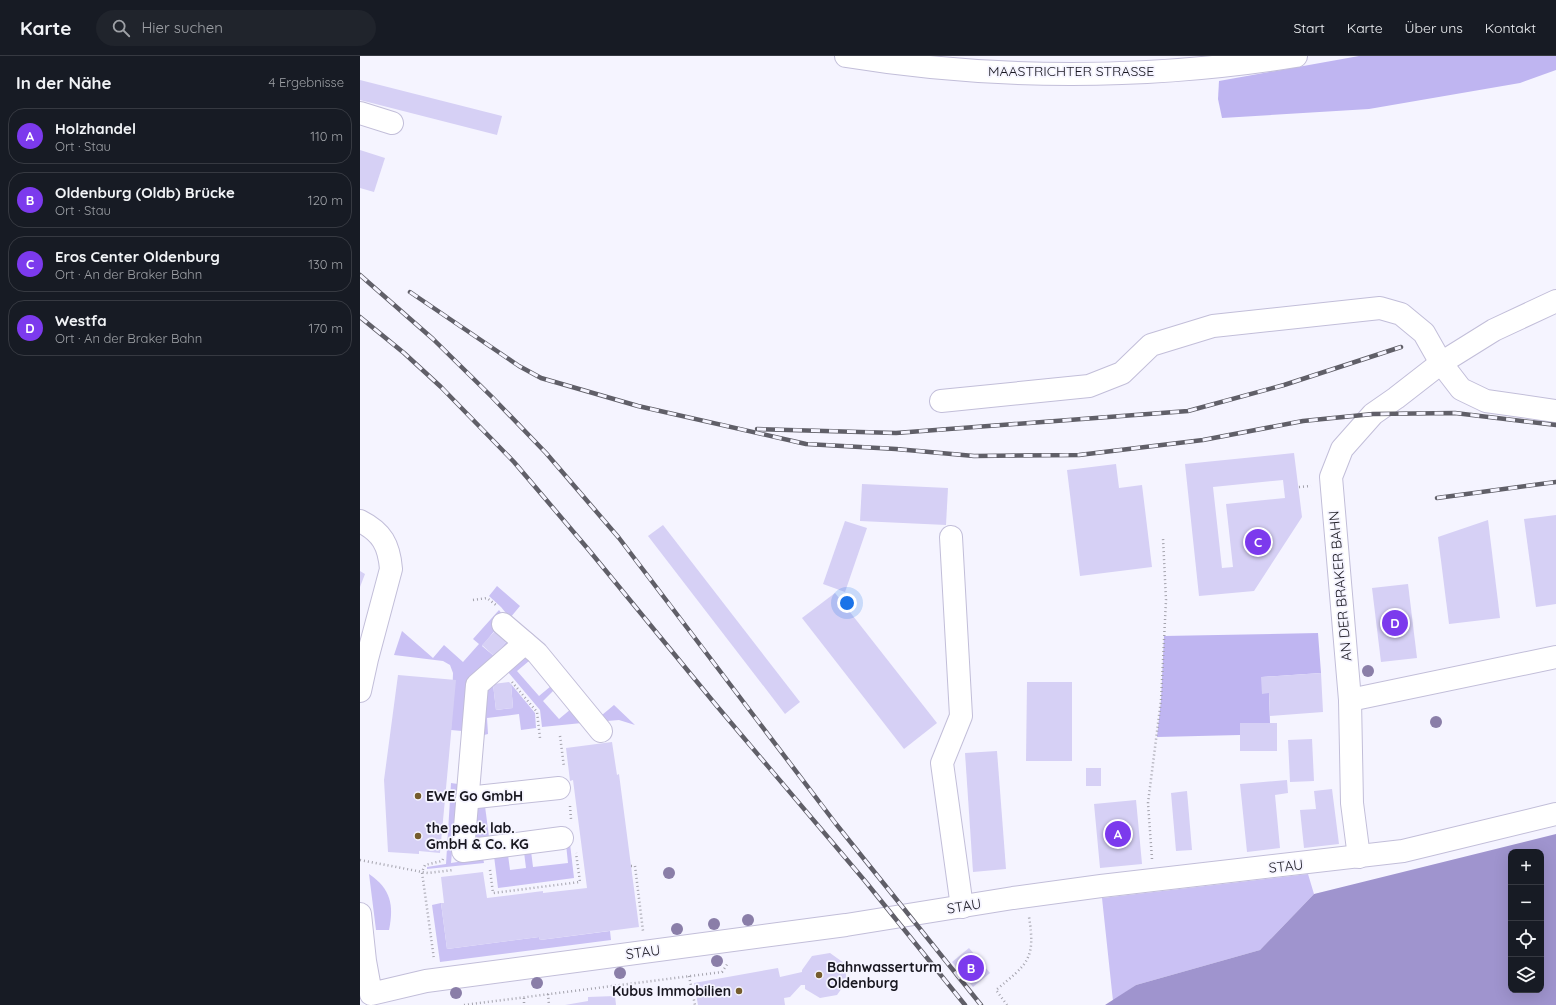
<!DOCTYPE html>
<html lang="de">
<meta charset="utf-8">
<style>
body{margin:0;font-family:Quicksand,sans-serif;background:#20242c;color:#f1f3f6}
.controls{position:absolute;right:12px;bottom:12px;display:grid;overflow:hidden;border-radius:8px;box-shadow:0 4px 16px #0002}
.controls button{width:36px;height:36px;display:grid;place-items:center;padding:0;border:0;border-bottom:1px solid #363941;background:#171b24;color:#f1f3f6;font:20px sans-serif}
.you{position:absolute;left:487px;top:547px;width:14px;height:14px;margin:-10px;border:3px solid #fff;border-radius:50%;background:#1a73e8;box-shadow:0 0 0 6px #1a73e833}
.badge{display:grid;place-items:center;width:26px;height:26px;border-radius:50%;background:#7c3aed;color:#fff;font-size:13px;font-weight:700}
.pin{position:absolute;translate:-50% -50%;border:2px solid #fff;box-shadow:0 1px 4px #0006}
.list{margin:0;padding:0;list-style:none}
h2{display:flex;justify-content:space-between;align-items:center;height:52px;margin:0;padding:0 16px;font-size:17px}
h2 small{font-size:13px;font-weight:400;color:#9ea1a6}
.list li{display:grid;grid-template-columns:26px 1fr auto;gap:12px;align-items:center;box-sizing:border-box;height:56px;margin:0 8px 8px;padding:0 8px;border:1px solid #363941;border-radius:16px}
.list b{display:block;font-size:15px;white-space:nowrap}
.list p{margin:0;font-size:13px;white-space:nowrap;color:#9ea1a6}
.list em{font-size:13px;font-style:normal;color:#9ea1a6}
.icon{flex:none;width:22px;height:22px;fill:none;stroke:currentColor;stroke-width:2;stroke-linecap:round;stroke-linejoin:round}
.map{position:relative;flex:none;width:1196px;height:949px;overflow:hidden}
header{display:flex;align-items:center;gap:24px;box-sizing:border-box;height:56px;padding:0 20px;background:#171b24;border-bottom:1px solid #363941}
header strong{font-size:19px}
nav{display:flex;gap:22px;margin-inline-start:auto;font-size:14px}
.search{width:280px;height:36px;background:#20242c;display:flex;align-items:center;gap:10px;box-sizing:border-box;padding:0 14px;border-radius:22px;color:#9ea1a6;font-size:15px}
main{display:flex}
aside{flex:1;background:#171b24}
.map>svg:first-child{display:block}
.green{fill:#cac1f4}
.forest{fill:#bfb5f1}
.water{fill:#9f94ce;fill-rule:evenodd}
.building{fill:#d6d0f5;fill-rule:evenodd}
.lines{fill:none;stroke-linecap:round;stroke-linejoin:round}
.minor-casing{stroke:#c2bed9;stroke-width:24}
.path{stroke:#a4a3ad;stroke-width:2.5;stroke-dasharray:1 3;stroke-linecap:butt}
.minor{stroke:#fff;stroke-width:22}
.rail-casing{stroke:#605f68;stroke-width:4.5}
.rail{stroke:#f5f4ff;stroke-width:3;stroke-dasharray:9;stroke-linecap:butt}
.tree{fill:#8a7ea8}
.poi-dot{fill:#755c2d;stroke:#f5f4ff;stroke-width:1.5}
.labels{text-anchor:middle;stroke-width:3.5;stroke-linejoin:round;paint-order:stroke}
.street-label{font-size:14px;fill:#181720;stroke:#f5f4ff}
.poi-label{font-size:14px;font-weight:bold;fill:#181720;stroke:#f5f4ff;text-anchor:start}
</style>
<header>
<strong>Karte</strong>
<div class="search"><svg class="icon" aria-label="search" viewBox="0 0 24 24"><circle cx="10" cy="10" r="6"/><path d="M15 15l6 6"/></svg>Hier suchen</div>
<nav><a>Start</a><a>Karte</a><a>Über uns</a><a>Kontakt</a></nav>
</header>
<main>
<aside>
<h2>In der Nähe<small>4 Ergebnisse</small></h2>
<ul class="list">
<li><span class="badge">A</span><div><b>Holzhandel</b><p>Ort · Stau</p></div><em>110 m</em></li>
<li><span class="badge">B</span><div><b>Oldenburg (Oldb) Brücke</b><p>Ort · Stau</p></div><em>120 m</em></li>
<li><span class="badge">C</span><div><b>Eros Center Oldenburg</b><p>Ort · An der Braker Bahn</p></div><em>130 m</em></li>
<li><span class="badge">D</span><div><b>Westfa</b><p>Ort · An der Braker Bahn</p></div><em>170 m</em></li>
</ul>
</aside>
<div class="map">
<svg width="1196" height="949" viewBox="0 0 1196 949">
<rect width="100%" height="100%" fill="#f5f4ff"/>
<g class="green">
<path d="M137,530L160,550L150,562L141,551L129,540Z"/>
<path d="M139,554L145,562L122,590L134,600L147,585L148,589L107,623L102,675L91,674L93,617L90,609L83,605L34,599L42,575L73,602L84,589L103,606L119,588L113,583Z"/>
<path d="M166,601L169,605L157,615L179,640L191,630L194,634L183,645L199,663L211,653L222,667L182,671L180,654L148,616Z"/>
<path d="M133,628L136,654L153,652L151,628L175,657L176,672L161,674L159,658L127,662L128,678L124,679L125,633Z"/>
<path d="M254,649L275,669L259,664L247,665L242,659Z"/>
<path d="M91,727L98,728L91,807L123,802L124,807L67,813V811L86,808Z"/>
<path d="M125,750L129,781L115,783L114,782L115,751Z"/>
<path d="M205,779H209L214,822L138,832L134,800L148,799L150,814L166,812L164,796L171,795L173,811L208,807Z"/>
<path d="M9,818C31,833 34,849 29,874H16Z"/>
<path d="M948,818L954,838L900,894L776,929L753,945L742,842Z"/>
<path d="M81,847L87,893L179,881L180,884L250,875L251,884L80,906L72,849Z"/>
</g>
<g class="forest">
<path d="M999,0H1196V14L1160,27L1009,53L862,62L858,43L859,25Z"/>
<path d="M958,577L961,617L902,621V637H909L910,667H880V679L797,681L801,644L804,580Z"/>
</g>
<path class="water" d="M1196,778V949H745L776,929L900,894L954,838ZM1151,796H1181V934H1151Z"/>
<g class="building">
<path d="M0,24L142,60L137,79L0,44Z"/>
<path d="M0,94L25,102L14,136L0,132Z"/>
<path d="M934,397L942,461L894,535L839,540L825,408ZM923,424L925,442L866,448L873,511L862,512L853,431Z"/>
<path d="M756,408L759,432L782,429L792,511L720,520L707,414Z"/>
<path d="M502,428L588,432L586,469L500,465Z"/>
<path d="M1196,459V548L1176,551L1164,463Z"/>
<path d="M1128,464L1140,562L1089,568L1078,481Z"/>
<path d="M485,465L507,472L485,536L463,528Z"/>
<path d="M303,469L440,646L425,658L288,480Z"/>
<path d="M0,515L5,518L0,531Z"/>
<path d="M1048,528L1057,602L1021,606L1012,532Z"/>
<path d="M475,537L577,667L544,693L442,562Z"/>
<path d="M135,575L147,585L134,600L122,589Z"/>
<path d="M961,617L963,656L910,660L909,637L902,638L901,621Z"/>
<path d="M38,619L96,624L80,797L59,795V798L28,796L24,724Z"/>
<path d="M149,626L151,628L153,652L136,654L133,628Z"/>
<path d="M667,626H712V705H666Z"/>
<rect x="880" y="667" width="37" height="28"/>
<path d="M952,683L954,725L930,726L928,684Z"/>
<path d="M252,686L257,719L259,718L279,871L180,884L179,881L87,893L81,847H84L81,821L123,816L127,842L183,835V837L227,832L213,724L210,725L206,692Z"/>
<path d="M637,695L646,813L613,816L605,697Z"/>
<rect x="726" y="712" width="15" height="18"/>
<path d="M927,724L928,737L915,739L920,792L887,796L880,728Z"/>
<path d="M972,733L979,788L944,792L940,754L956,753L954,735Z"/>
<path d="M827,735L832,794L816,795L811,737Z"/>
<path d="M776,744L782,808L740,812L734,748Z"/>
<path d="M609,892L630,917L613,931L592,906Z"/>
<path d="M470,897L484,907L487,925L477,939L460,942L445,933V929H441L430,941L424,942L425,949H338L334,927L418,912L420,921L442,916V914L452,900Z"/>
<path d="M255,940L256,949H205L228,945V941Z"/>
</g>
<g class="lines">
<defs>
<g id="minor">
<path d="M486,0C632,24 790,24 936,0"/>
<path d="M0,57L32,67"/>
<path d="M581,345L729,330L762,317L791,289L853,270L1020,252L1041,258L1064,277L1081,307L1101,333L1126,345L1196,355"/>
<path d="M0,465C22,476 29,489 31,513L7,603L0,635"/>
<path d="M591,481L601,660L582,707L602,851"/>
<path d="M143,568L177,597L241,675"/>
<path d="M165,587L117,629L103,795L202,782"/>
<path d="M990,644L1196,601"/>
<path d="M107,742L199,732"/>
<path d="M999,801L992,747L990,644L971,421L982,393L1013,358L1036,342L1081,307L1134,274L1196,245"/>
<path d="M0,858L5,905L11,938L66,925L486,869L653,842L741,830L1043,795L1196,758"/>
</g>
</defs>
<use href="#minor" class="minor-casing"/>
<g class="path">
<path d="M939,431L951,430"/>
<path d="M113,544L127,542L136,549"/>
<path d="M152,626L177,656L180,682"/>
<path d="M200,680L204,711"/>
<path d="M210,750L211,763"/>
<path d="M83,803L82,805L65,809L62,816L68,817L93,814"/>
<path d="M792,803L788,747L801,644L806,544L803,482"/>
<path d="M0,804L62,816L74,903"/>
<path d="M271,810H275L283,875"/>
<path d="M130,814L133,837L220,826L216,797"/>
<path d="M329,920L335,949"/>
<path d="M188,938L189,949"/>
<path d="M164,942V949"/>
<path d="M104,949L362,916L368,907"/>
<path d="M647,949L636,934C667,908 676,904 669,861"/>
</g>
<use href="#minor" class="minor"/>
<defs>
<g id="rail">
<path d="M0,219L73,283L132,341L186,397L259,482L476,768L621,949"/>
<path d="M50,236L159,310L181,322L278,350L446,388L536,393L614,400L719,399L843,384L943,365L1013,358L1095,357L1196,369"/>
<path d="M0,261L44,297L81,331L154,406L228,493L356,649L505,825L605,949"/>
<path d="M397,373L536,377L828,355L924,329L1041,291"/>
<path d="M1077,442L1196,426"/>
</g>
</defs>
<use href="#rail" class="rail-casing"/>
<use href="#rail" class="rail"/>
</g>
<g class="tree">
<circle cx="1008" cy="615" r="6"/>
<circle cx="1076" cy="666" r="6"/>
<circle cx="309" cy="817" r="6"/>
<circle cx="388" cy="864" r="6"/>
<circle cx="354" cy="868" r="6"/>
<circle cx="317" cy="873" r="6"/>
<circle cx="357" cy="905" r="6"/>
<circle cx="260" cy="917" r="6"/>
<circle cx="177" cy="927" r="6"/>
<circle cx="96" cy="937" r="6"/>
</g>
<g class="poi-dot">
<circle cx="58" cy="740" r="4"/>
<circle cx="58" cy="780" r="4"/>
<circle cx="459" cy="919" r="4"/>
<circle cx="379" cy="935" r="4"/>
</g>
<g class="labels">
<g class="street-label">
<text x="711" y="20">MAASTRICHTER STRASSE</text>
<text transform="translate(980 530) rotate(-95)" y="5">AN DER BRAKER BAHN</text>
<text transform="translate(926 810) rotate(-6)" y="5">STAU</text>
<text transform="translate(604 850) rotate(-9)" y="5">STAU</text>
<text transform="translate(283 896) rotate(-8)" y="5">STAU</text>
</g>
<g class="poi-label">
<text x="66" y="745">EWE Go GmbH</text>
<text x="66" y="777">the peak lab.<tspan x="66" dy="16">GmbH &amp; Co. KG</tspan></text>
<text x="467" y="916">Bahnwasserturm<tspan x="467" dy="16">Oldenburg</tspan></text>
<text x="371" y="940" text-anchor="end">Kubus Immobilien</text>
</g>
</g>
</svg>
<div class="controls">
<button>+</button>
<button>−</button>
<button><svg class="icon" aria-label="locate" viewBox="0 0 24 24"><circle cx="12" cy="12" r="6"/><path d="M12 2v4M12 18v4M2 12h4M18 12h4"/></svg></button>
<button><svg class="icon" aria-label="layers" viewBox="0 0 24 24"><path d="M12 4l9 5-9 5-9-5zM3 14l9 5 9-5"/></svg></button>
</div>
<div class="you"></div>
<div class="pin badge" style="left:758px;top:778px">A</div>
<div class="pin badge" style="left:611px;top:912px">B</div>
<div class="pin badge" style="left:898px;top:486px">C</div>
<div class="pin badge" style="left:1035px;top:567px">D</div>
</div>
</main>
